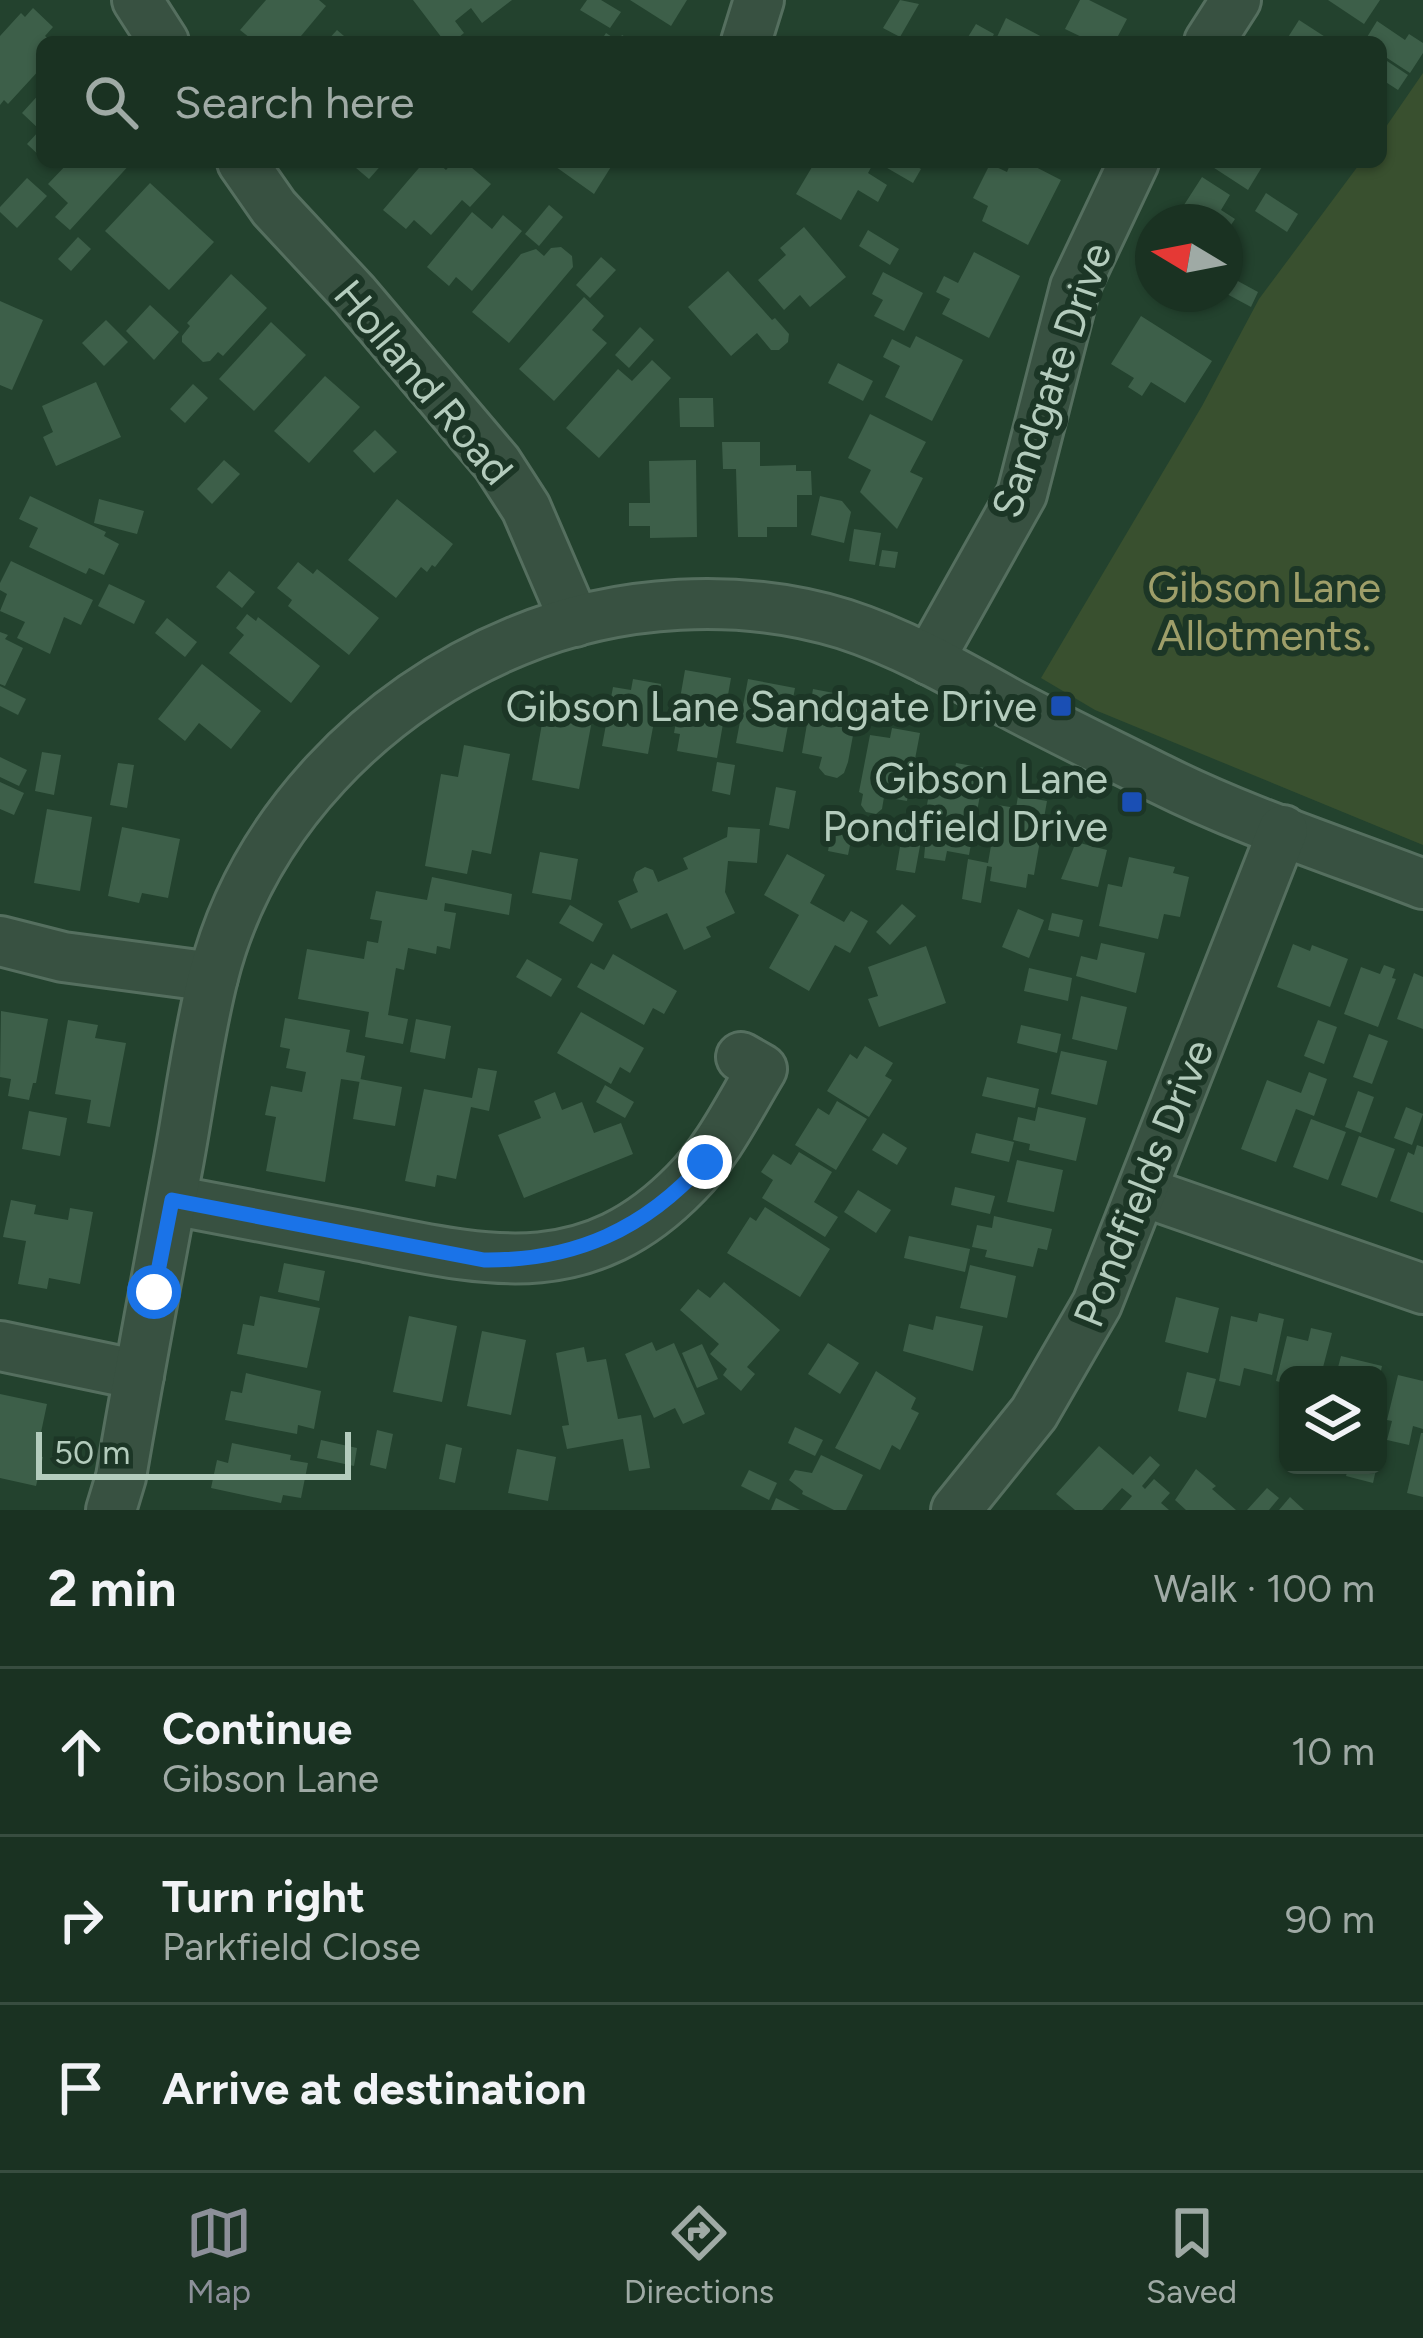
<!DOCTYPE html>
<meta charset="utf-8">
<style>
body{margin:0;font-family:Figtree,sans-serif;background:#273e2f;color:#f1f3f6}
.controls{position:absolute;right:36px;bottom:36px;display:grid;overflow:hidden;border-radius:18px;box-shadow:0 3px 9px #0004}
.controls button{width:108px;height:108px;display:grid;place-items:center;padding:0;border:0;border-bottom:3px solid #384d40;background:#1a3222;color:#f1f3f6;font:60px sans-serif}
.compass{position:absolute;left:1135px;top:204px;width:108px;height:108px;border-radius:50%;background:#1a3222;box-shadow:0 3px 9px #0004;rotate:280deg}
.scale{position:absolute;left:36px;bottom:30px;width:315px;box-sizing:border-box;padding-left:12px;border:6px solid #b4ccbd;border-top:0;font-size:33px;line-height:42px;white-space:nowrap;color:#b4ccbd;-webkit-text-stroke:9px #1c3626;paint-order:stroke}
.stop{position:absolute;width:36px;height:36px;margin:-27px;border:9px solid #1a73e8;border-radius:50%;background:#fff}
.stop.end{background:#1a73e8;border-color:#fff;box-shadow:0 3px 12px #0008}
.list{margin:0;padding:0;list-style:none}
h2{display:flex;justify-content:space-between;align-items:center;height:156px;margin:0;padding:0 48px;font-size:51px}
h2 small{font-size:39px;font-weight:400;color:#9faaa5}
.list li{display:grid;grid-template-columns:78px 1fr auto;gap:36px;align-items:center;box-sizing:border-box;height:168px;padding:0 48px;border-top:3px solid #384d40}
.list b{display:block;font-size:45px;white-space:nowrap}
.list p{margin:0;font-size:39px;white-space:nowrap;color:#9faaa5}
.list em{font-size:39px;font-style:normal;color:#9faaa5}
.icon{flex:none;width:66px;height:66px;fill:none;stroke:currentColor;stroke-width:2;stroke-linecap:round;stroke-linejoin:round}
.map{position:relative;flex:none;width:1423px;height:1510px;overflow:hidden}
.search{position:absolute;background:#1a3222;box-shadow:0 3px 9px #0004;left:36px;right:36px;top:36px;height:132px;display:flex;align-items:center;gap:30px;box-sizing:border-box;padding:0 42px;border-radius:18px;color:#9faaa5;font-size:45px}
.sheet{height:660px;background:#1a3222}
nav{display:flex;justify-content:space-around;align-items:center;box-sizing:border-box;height:168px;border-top:3px solid #384d40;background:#1a3222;font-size:33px;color:#9faaa5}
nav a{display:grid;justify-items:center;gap:6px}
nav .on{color:#8c9099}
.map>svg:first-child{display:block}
.green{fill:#39502f}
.building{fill:#3d5f49}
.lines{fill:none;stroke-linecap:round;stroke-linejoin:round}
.street-casing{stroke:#556f5f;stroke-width:54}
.street{stroke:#385141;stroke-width:48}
.route{stroke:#1a73e8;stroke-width:15}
.transit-dot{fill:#1a4fb4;stroke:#1c3626;stroke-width:4.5}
.labels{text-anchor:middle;stroke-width:12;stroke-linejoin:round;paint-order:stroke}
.street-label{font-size:42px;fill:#b4ccbd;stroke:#1c3626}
.park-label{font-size:42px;fill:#9e9e69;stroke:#1c3626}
.poi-label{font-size:42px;fill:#b4ccbd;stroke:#1c3626;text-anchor:end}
</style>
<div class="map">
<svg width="1423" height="1510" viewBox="0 0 1423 1510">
<rect width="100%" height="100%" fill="#23422e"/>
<path class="green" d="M1423,73V845L1095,710L1041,678L1202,406L1259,299L1361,162H1381V134Z"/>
<g class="building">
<path d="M266,0H319L326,6L296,42H255L240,30Z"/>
<path d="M413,0H512L482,23L471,8L455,21L464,33L453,42H445Z"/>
<path d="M587,0H601L621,12L610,28L580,10Z"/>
<path d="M630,0H687L671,26Z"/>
<path d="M900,0L919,4L900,37L883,28Z"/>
<path d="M1080,0H1089L1127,19L1118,36L1129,42H1092L1065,29Z"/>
<path d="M1328,0H1380L1364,24Z"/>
<path d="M33,8L53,27L45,36L52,42H42V67L8,104L4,100L0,105V36L21,13L25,17Z"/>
<path d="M1006,18L1046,39L1045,42H1006L997,37Z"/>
<path d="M1299,20L1333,42H1285Z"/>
<path d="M1377,21L1405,40L1409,34L1423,43V53L1410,73L1381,54V42H1364Z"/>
<path d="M976,24L994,34L990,42H965Z"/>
<path d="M337,30L351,42H326Z"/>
<path d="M606,33L618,41L622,35L634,42H600Z"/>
<path d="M1381,57L1408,75L1398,90L1381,79Z"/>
<path d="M42,91V158L27,144L40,130L22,113Z"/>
<path d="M69,162H132L70,230L55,217L68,203L48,184Z"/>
<path d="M349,162H384L369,179Z"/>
<path d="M424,162H437L446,170L453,162H465L491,184L470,207L462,200L431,235L414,220L406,229L383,210Z"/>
<path d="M549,162H614L594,194Z"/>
<path d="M815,162H874L868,173L887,185L878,202L858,190L841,220L796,194Z"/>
<path d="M884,162H909L921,169L913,183L882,165Z"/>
<path d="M1011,162H1026L1061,180L1028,245L982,221L988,206L973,198L990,164L1007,172Z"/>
<path d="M1205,162H1265L1248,190Z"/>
<path d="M1202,177L1230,195L1221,210L1235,219L1225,234V222H1186L1193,211L1184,205Z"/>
<path d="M27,178L47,196L17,228L0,212V207Z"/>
<path d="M150,183L214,242L169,290L105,231Z"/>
<path d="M1266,193L1298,214L1287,232L1255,211Z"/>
<path d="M549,205L563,217L539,246L525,234Z"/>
<path d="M472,212L492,229L503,215L522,231L472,291L456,277L449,286L427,267Z"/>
<path d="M804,227L846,277L810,307L800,295L784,310L758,280L786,255L780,248Z"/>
<path d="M868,230L899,249L890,265L859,246Z"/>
<path d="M78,237L91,249L71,271L58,259Z"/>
<path d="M1225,239L1238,247L1225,268Z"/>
<path d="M561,247L572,256L573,267L509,343L472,312L521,254L536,249L544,256L551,248Z"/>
<path d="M974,252L1020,276L989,338L942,314L950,299L936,292L944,276L958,283Z"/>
<path d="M601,257L616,270L590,298L576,285Z"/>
<path d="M728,271L772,320L775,318L789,334L788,342L779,350H771L757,333L731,356L688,307Z"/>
<path d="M883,272L923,293L904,331L874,316L883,300L872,294Z"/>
<path d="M231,274L267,308L223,356L218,352L210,361L203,362L182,342V336L190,326L187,323Z"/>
<path d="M1225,274L1258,292L1251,307L1225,293Z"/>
<path d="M584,297L604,316L592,330L607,343L554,401L519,369Z"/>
<path d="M0,301L43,320L12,390L0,385Z"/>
<path d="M150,305L179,332L154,360L126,331Z"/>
<path d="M1141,316L1212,361L1185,403L1151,382L1142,396L1128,387L1134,378L1111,364Z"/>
<path d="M106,320L128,342L104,366L82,343Z"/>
<path d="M271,322L306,355L254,411L219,379Z"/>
<path d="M640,327L654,340L629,368L615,355Z"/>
<path d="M916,336L963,360L932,421L885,397L900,366L883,357L892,339L910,348Z"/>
<path d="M652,360L671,378L599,458L566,428L618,369L632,381Z"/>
<path d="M838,363L873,381L863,401L828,383Z"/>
<path d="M325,376L360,407L309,463L274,431Z"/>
<path d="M96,382L121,437L56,466L43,437L53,432L42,406Z"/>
<path d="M193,384L208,398L185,423L170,409Z"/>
<path d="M679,398H713L714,427H680Z"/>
<path d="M870,414L926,442L910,472L923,478L897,529L860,492L871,470L848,458Z"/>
<path d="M375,430L397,452L374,473L353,451Z"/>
<path d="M722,442H760V466L796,465V471H811L812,495H797V527H767V537H738L736,469H723Z"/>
<path d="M224,460L240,474L212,504L197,489Z"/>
<path d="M696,460L697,537L650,538V526H629V503H650L649,461Z"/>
<path d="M30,496L106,532L104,536L119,544L104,575L89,568L86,574L29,547L38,528L19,519Z"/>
<path d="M820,496L842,501L851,512L844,543L811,535Z"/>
<path d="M99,499L144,511L137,534L94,523Z"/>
<path d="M397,499L453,544L435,567L432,565L427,572L421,567L396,598L348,560Z"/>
<path d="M854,529L881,533L875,565L849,561Z"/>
<path d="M882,550L898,552L895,568L879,566Z"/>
<path d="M11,561L93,600L81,625L64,617L50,654L17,638L25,622L0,611L7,594L0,590V583Z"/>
<path d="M298,562L313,574L317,569L379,618L349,655L288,606L292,600L277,588Z"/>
<path d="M229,571L255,592L242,608L216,587Z"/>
<path d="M109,584L145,601L134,624L98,606Z"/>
<path d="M247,614L256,621L258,617L320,666L291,703L229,653L244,635L236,628Z"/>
<path d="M167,618L197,642L185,657L155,633Z"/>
<path d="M0,632L8,635L5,639L23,648L5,686L0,684Z"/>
<path d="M202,664L261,711L231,749L199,723L185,741L158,719Z"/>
<path d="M685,670L731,678L717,758L677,751L680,734L674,733Z"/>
<path d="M633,679L661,684L648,754L602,746L613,687L631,690Z"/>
<path d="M748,679L795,688L783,752L736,743Z"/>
<path d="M0,686L26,699L18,715L0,706Z"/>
<path d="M813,689L860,698L848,762L844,773L837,778L825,775L819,768L822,757L802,753Z"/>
<path d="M546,701L594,710L579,789L532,780Z"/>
<path d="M892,728L920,733L907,801L884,797L882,809L876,814L866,812L861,805L863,794L859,792L870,735L890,738Z"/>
<path d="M464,745L510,754L491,854L472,850L467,874L425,866L441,774L458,777Z"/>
<path d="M42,752L61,755L54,795L35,791Z"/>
<path d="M0,757L27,770L19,786L0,777Z"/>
<path d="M717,762L735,765L730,795L712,791Z"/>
<path d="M118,763L134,765L127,808L110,805Z"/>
<path d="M956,763L985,768L969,855L947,851L945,861L924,858L925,847L920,846L915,873L896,870L903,829L922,833L933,771L954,775Z"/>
<path d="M0,782L24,793L14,815L0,809Z"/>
<path d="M776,787L796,791L789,829L769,825Z"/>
<path d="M1018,796L1047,801L1034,875L1028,874L1026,888L990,881L992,867L987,866L981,903L962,899L968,859L988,863L998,805L1016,808Z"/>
<path d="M47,809L92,817L80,891L34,883Z"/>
<path d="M835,813L856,816L848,855L828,851Z"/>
<path d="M122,827L180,839L168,898L142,893L139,903L108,896Z"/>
<path d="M728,827L760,829L757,863L728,861L725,892L735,913L706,927L711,937L684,950L667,913L631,929L618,901L638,892L633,880L636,872L645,867L653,870L658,882L688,869L683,858L727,837Z"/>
<path d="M1076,842L1107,850L1098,887L1061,879Z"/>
<path d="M540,852L578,859L571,900L532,893Z"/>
<path d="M787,854L825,875L810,903L844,922L851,911L868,921L850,953L835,945L809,991L769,968L799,915L764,895Z"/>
<path d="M1129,857L1175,867L1173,873L1189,877L1180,917L1164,914L1158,939L1099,926L1108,884L1122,887Z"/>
<path d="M432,877L512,894L509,915L445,903L444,911L456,913L450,949L437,946L436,954L408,948L404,970L396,968L388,1015L408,1019L403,1044L365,1037L369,1012L298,999L307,949L364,959L367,941L378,943L382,921L370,919L376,891L427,900Z"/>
<path d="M902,904L916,916L890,945L876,932Z"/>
<path d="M570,905L603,924L593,942L559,923Z"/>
<path d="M1018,909L1044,920L1029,958L1002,947Z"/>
<path d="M1052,913L1083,920L1079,937L1048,930Z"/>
<path d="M1101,943L1145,953L1136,993L1076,976L1081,956L1097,960Z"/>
<path d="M1293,944L1310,951L1312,945L1348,959L1330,1007L1277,987Z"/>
<path d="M926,946L946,1003L879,1027L868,999L878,996L868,967Z"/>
<path d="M613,954L677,991L664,1014L653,1008L644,1025L577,987L591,963L604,970Z"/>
<path d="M527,959L562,979L551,997L516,977Z"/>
<path d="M1384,965L1395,969L1392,978L1396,979L1378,1027L1344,1014L1361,967L1380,974Z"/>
<path d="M1029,968L1072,978L1068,1001L1024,991Z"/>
<path d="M1414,973L1423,977V1029L1397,1019Z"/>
<path d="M1081,996L1127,1007L1117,1050L1072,1039Z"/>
<path d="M1,1011L48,1019L36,1083H33L29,1100L8,1096L11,1079L0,1077Z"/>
<path d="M581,1012L644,1048L630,1073L620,1067L611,1084L557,1053Z"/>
<path d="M285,1018L350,1030L346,1052L365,1056L360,1082L341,1079L325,1182L266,1171L276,1117L265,1115L271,1086L302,1092L306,1072L286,1068L290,1049L280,1047Z"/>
<path d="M416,1019L451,1026L445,1059L410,1052Z"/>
<path d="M68,1020L98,1025L95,1038L126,1043L110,1127L87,1123L91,1100L55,1094Z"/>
<path d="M1318,1020L1337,1027L1324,1064L1304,1056Z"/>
<path d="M1021,1025L1061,1034L1057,1053L1017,1043Z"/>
<path d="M1369,1034L1388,1041L1372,1084L1353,1077Z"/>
<path d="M865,1046L893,1063L885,1076L892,1080L869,1117L827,1091L850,1054L857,1059Z"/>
<path d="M1061,1051L1107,1061L1097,1105L1051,1094Z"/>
<path d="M478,1068L497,1071L489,1111L471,1107L456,1179L437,1175L435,1187L405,1181L424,1089L472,1098Z"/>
<path d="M1309,1072L1327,1079L1314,1116L1296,1109L1276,1162L1241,1149L1267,1080L1301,1093Z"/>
<path d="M987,1077L1039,1089L1035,1108L982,1096Z"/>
<path d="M360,1079L402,1087L395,1126L353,1119Z"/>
<path d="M605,1085L634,1102L625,1118L596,1102Z"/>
<path d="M1358,1091L1374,1097L1361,1133L1345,1127Z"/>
<path d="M555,1092L562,1110L582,1102L594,1133L621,1123L633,1154L524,1198L498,1135L541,1118L534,1101Z"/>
<path d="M837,1101L867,1119L836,1170L795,1145L818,1108L829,1115Z"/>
<path d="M1038,1107L1086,1118L1076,1161L1029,1150L1030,1144L1013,1140L1018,1117L1035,1121Z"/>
<path d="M1406,1107L1423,1114L1412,1145L1394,1138Z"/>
<path d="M29,1111L67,1118L60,1156L22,1149Z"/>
<path d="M1311,1119L1346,1132L1328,1180L1293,1167Z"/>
<path d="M883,1133L907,1148L897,1165L872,1150Z"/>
<path d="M976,1133L1014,1142L1009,1162L971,1153Z"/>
<path d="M1359,1136L1395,1149L1377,1198L1341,1185Z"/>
<path d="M1417,1145L1423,1147V1213L1390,1201L1408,1152L1414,1155Z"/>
<path d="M799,1152L832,1172L814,1202L838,1217L825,1237L762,1198L773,1180L761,1172L773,1154L791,1165Z"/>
<path d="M1017,1160L1063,1170L1054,1212L1007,1202Z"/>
<path d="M955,1187L995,1196L990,1214L951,1205Z"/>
<path d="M858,1190L891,1210L876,1233L844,1212Z"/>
<path d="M11,1200L36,1205L34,1214L68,1220L70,1208L93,1212L80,1284L49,1278L47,1289L18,1284L26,1241L3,1237Z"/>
<path d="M765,1207L830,1249L800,1297L727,1253L750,1217L756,1221Z"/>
<path d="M994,1216L1052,1229L1047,1250L1038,1248L1033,1267L985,1257L987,1250L972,1247L977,1225L992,1228Z"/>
<path d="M909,1236L970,1249L965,1272L904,1258Z"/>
<path d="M284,1263L325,1271L319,1301L278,1292Z"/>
<path d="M970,1265L1016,1276L1007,1318L960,1308Z"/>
<path d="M724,1282L780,1330L747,1367L755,1374L741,1391L723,1375L727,1369L710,1354L719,1344L680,1310L698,1289L710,1298Z"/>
<path d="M260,1296L320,1308L307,1368L237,1354L243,1324L254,1326Z"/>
<path d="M1176,1297L1219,1308L1208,1353L1165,1342Z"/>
<path d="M1259,1313L1284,1319L1272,1375L1244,1368L1240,1386L1219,1381L1231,1316L1257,1322Z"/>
<path d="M409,1316L457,1326L442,1402L393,1392Z"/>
<path d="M936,1316L983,1326L973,1371L903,1351L909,1324L933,1330Z"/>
<path d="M1311,1328L1332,1333L1321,1375H1288V1384L1276,1381L1287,1336L1308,1341Z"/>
<path d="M482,1331L526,1340L511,1415L467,1406Z"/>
<path d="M652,1342L656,1351L674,1343L705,1414L683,1424L675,1408L654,1418L625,1354Z"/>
<path d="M828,1343L859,1363L840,1394L808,1374Z"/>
<path d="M702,1344L718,1379L697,1388L682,1353Z"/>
<path d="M584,1347L587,1362L606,1359L618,1419L641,1415L650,1468L629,1471L623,1439L567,1449L562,1426L569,1425L556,1353Z"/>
<path d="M1341,1356L1382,1366L1380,1375H1336Z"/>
<path d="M876,1371L916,1398L911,1409L919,1413L900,1450L892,1445L880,1470L835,1448Z"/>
<path d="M1187,1372L1216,1379L1206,1418L1178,1411Z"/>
<path d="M246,1373L321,1391L314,1429L298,1425L297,1434L225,1420L231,1391L242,1393Z"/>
<path d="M1398,1375L1423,1381V1429L1413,1426L1409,1445L1387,1440L1392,1421L1387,1420Z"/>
<path d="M0,1394L47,1404L36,1456L43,1457L36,1486L0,1478Z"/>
<path d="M795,1427L823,1440L815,1456L788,1443Z"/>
<path d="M377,1430L393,1434L386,1469L370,1465Z"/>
<path d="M1421,1433H1423V1497L1407,1493Z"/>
<path d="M321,1440L357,1448L354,1466L317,1458Z"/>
<path d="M232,1443L291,1455L290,1460L308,1463L301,1498L283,1495L281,1503L211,1488L217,1460L228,1463Z"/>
<path d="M446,1444L462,1448L455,1483L439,1479Z"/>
<path d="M1099,1446L1133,1475L1150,1456L1160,1465L1142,1486L1145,1489L1154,1479L1170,1493L1161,1503L1169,1510H1120L1132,1496L1122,1488L1102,1510H1075L1056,1494Z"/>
<path d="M517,1449L556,1457L548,1501L508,1493Z"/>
<path d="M821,1455L863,1475L846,1510H834L802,1494L803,1491L789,1480L795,1470L812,1473Z"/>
<path d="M1349,1465H1377L1373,1483L1346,1476Z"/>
<path d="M1196,1469L1216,1486L1212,1489L1236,1510H1186L1175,1500Z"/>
<path d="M749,1470L777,1483L769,1500L741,1486Z"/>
<path d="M1267,1488L1279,1498L1269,1510H1247Z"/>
<path d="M1290,1497L1304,1510H1279Z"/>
<path d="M776,1498L800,1510H771Z"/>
</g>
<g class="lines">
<defs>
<g id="street">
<path d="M137,0L164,42"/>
<path d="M746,42L759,0"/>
<path d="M1209,42L1236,0"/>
<path d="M242,162L274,208L354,294L497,463L526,508L575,622"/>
<path d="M929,660L1022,494L1075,287L1134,162"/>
<path d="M0,941L63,957L213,977"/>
<path d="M1144,1192L1423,1289"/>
<path d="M172,1200C235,1212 298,1224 361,1236C486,1261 585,1287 686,1183C718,1151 739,1107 762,1069L741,1057"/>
<path d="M0,1346L139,1375"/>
<path d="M111,1510L121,1477C139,1371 159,1265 179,1159C190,1099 198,1036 213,977C252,823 374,700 517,641C618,599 740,592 844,624C903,643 957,674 1011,704C1060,730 1110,754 1160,779C1244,821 1335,850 1423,884"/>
<path d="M956,1510L1034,1413L1097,1304L1283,830"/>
</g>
</defs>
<use href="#street" class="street-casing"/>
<use href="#street" class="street"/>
</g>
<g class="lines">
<path class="route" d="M154,1292L172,1200L484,1260C575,1261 645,1229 705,1162"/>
</g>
<g class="transit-dot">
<rect x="1049" y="694" width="24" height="24" rx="6"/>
<rect x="1120" y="790" width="24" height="24" rx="6"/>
</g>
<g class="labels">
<g class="street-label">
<text transform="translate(1051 380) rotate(-71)" y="15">Sandgate Drive</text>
<text transform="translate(424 382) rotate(50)" y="15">Holland Road</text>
<text transform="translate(1143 1183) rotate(-68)" y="15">Pondfields Drive</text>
</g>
<g class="park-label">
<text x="1264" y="602">Gibson Lane<tspan x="1264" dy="48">Allotments.</tspan></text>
</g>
<g class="poi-label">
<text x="1037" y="721">Gibson Lane Sandgate Drive</text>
<text x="1108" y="793">Gibson Lane<tspan x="1108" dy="48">Pondfield Drive</tspan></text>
</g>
</g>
</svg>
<div class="controls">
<button><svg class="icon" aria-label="layers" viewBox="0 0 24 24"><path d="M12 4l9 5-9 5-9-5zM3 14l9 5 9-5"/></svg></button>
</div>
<svg class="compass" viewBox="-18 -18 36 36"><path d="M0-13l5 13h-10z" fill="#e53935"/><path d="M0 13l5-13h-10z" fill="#9faaa5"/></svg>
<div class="scale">50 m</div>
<div class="stop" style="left:154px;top:1292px"></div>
<div class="stop end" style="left:705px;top:1162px"></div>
<div class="search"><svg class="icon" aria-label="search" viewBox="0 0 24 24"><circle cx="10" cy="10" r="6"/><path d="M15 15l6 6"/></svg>Search here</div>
</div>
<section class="sheet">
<h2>2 min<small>Walk · 100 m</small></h2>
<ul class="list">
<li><svg class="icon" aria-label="ahead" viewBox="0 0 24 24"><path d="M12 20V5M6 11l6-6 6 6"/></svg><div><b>Continue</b><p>Gibson Lane</p></div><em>10 m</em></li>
<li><svg class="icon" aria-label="right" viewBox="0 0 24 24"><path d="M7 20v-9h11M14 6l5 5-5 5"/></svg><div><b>Turn right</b><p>Parkfield Close</p></div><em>90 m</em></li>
<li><svg class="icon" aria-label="arrive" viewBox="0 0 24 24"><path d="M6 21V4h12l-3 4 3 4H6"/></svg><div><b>Arrive at destination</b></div></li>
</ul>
</section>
<nav>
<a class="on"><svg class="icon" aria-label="map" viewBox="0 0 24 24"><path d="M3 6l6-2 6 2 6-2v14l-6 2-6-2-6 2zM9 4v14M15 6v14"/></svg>Map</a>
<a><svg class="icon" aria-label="directions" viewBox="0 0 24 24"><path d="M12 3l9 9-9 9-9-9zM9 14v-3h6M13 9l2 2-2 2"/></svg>Directions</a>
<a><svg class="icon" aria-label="saved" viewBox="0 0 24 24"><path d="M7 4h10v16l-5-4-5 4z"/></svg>Saved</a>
</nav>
